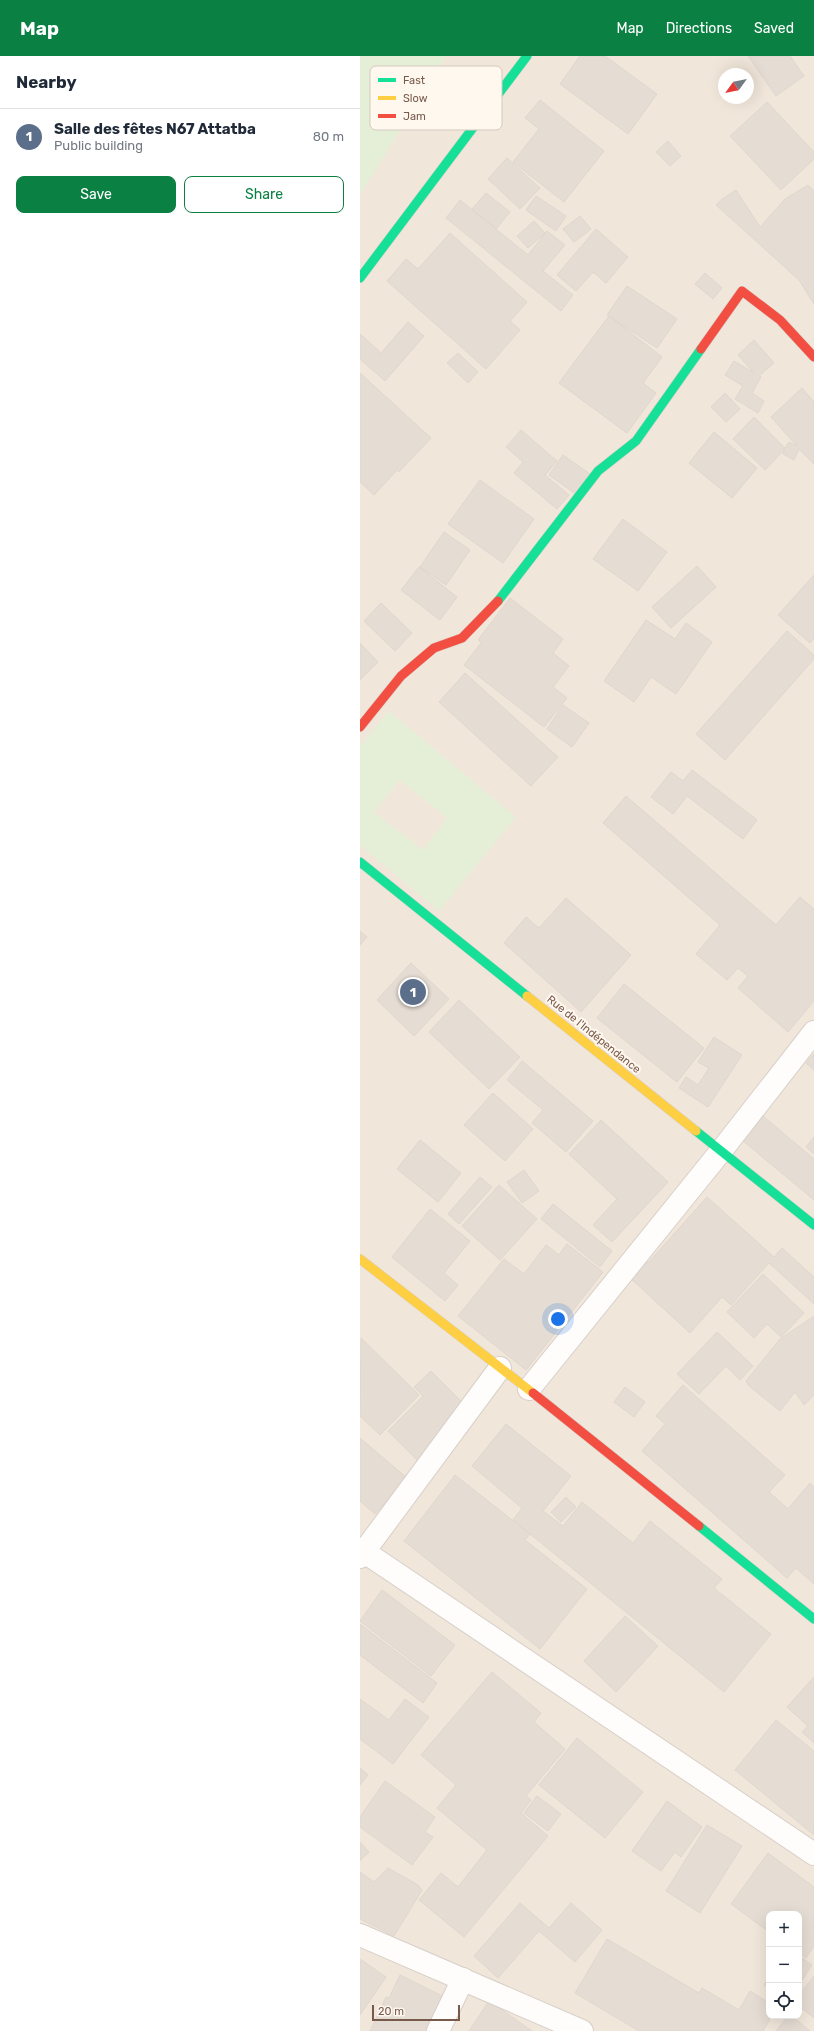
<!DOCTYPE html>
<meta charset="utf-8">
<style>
body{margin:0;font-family:Rubik,sans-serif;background:#f6f6f7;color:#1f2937}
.controls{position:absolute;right:12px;bottom:12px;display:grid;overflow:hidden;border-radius:8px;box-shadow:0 4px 16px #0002}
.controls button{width:36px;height:36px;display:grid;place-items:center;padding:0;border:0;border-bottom:1px solid #e0e1e3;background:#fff;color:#1f2937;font:20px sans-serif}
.compass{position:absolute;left:358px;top:12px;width:36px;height:36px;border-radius:50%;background:#fff;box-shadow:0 4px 16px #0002;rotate:237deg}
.scale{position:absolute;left:12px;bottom:10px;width:88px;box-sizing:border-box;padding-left:4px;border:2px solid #785a4b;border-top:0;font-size:11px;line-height:14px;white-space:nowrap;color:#785a4b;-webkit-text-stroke:3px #fff8ef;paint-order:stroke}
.you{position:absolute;left:198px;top:1263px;width:14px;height:14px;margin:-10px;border:3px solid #fff;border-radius:50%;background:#1a73e8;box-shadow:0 0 0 6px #1a73e833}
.badge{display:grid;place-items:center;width:26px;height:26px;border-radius:50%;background:#0b8043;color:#fff;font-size:13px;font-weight:700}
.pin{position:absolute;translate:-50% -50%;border:2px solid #fff;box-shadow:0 1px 4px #0006}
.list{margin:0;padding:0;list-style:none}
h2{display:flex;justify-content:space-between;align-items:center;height:52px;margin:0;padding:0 16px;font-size:17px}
h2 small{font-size:13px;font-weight:400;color:#747a83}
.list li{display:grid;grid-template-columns:26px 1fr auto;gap:12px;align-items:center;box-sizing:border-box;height:56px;padding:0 16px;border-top:1px solid #e0e1e3}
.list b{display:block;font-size:15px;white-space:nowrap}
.list p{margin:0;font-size:13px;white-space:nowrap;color:#747a83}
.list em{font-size:13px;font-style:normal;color:#747a83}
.actions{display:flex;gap:8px;padding:12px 16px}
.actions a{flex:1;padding:9px 0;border:1px solid #0b8043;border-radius:8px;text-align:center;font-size:14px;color:#0b8043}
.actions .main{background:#0b8043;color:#fff}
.icon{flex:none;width:22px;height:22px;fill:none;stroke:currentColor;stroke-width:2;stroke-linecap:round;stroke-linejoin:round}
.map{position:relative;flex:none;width:454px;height:1975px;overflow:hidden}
header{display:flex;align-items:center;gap:24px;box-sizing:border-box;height:56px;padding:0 20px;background:#0b8043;color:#fff}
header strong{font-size:19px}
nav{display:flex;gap:22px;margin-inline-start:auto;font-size:14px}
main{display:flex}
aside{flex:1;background:#fff}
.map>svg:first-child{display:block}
.residential{fill:#f1e6da;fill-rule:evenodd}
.green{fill:#e5efd7;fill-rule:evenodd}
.building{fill:#e5dcd3;stroke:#e1d6ce}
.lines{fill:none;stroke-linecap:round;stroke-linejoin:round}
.street-casing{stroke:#d7d0c9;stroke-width:24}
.fast-casing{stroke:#d8d0c9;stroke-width:10}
.slow-casing{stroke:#d8d0c9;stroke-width:10}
.jam-casing{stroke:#d8d0c9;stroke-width:10}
.street{stroke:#fefdfc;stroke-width:22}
.fast{stroke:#16e098;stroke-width:9}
.slow{stroke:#ffcf43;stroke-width:9}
.jam{stroke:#f24e42;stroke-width:9}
.labels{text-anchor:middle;stroke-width:4;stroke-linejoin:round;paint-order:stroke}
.street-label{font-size:11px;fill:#785a4b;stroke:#fff8ef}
.key{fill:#fff8ef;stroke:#d6c9be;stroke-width:1}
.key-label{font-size:11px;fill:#785a4b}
</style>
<header>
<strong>Map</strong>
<nav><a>Map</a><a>Directions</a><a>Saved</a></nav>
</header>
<main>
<aside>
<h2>Nearby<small></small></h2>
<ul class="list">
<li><span class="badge" style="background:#5c6f8a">1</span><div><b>Salle des fêtes N67 Attatba</b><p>Public building</p></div><em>80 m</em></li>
</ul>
<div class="actions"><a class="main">Save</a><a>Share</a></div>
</aside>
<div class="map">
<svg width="454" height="1975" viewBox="0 0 454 1975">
<rect width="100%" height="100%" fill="#f8f3ed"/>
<path class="residential" d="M0,0H454V1975H0ZM364,18H388V42H364ZM409,1858H439V1960H409Z"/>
<g class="green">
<path d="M0,0H86L0,139Z"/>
<path d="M29,655L156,761L79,855L0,789V690ZM40,724L87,762L63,794L14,756Z"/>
</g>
<g class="building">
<path d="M220,0H245L297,38L268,78L200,28Z"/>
<path d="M388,0H430L444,20L416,40Z"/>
<path d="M180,44L244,95L204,146L153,106L179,73L165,62Z"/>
<path d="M407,46L454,96V103L421,134L370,80Z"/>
<path d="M308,85L321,100L310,110L296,96Z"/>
<path d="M147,102L180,132L160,153L128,123Z"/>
<path d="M448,129L454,135V248L439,224L356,149L361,144L376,134L400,171L425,143Z"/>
<path d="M126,137L150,156L136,173L112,153Z"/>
<path d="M176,140L206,160L196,175L166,154Z"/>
<path d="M100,144L168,199L187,175L205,189L183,215L213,239L201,255L86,162Z"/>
<path d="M220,160L231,173L214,186L203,173Z"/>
<path d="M174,165L185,177L168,192L157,180Z"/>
<path d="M236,173L268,201L246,227L233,216L216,235L197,219Z"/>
<path d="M90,177L167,246L150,265L160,274L126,313L27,225L46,203L58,213Z"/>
<path d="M345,217L362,232L353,243L335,228Z"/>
<path d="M267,230L317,263L297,292L247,259Z"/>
<path d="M249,260L302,301L283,327L296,337L267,377L199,327Z"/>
<path d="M48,266L64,280L25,325L0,303V278L21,297Z"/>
<path d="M394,284L414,307L399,320L401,321L392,337L404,345L398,357L375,343L383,330L365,319L374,305L394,317L378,299Z"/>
<path d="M98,297L118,316L108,327L87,307Z"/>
<path d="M0,317L71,382L39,416L37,414L14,439L0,426Z"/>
<path d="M442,332L454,346V408L439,393L434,404L423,398L425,393L405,414L373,383L394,361L425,392L429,386L437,390L411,361Z"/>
<path d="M365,337L380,353L366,366L351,351Z"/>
<path d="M161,374L197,405L185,419L209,439L197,453L154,417L163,406L146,391Z"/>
<path d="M354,376L397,412L372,442L329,407Z"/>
<path d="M203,399L230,418L217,439L189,419Z"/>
<path d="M120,424L174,463L143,507L88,468Z"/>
<path d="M263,463L307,496L278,535L233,503Z"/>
<path d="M84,476L110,494L86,529L60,511Z"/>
<path d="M337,510L356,531L311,572L292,551Z"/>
<path d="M59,511L97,541L80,564L41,534Z"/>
<path d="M454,519V582L450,587L418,559Z"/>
<path d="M150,542L203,583L193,597L209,610L193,631L207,642L184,671L104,609L121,587L118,584Z"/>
<path d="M21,547L52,577L35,595L4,565Z"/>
<path d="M286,564L315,583L326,567L352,586L316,638L291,621L274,646L244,625Z"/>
<path d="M427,575L454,599V603L365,704L336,678Z"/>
<path d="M0,587L18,606L0,624Z"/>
<path d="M105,617L198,701L171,730L79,646Z"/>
<path d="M203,649L229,667L212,691L187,673Z"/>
<path d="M332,714L397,764L383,783L327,740L313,758L291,741L311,716L323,725Z"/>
<path d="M266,740L416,869L440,841L454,853V945L428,976L378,932L388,920L378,912L367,924L336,898L360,869L243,767Z"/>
<path d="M206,842L271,899L221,956L144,887L166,861L179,872Z"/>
<path d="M0,875L7,881L0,889Z"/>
<path d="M51,907L89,943L54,980L17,944Z"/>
<path d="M264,928L344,992L317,1026L237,962Z"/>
<path d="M99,944L160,1001L129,1033L69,976Z"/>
<path d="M354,981L382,999L348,1051L319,1032L326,1021L338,1029L349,1012L338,1006Z"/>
<path d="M454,998V1014L446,1007Z"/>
<path d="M162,1005L233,1065L206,1096L172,1067L183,1054L147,1024Z"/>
<path d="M133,1037L173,1073L145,1105L104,1069Z"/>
<path d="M397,1055L454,1103V1144L376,1079Z"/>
<path d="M241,1064L308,1126L252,1186L233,1169L257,1143L209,1098Z"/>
<path d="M454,1081V1098L446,1091Z"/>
<path d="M60,1084L101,1117L78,1146L37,1113Z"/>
<path d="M164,1114L179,1135L162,1147L147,1126Z"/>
<path d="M120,1121L132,1131L99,1168L88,1158Z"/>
<path d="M139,1129L177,1163L140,1204L102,1170Z"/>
<path d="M347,1141L414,1201L422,1192L454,1221V1248L409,1207L371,1249L362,1241L330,1277L267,1219L282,1202L288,1207Z"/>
<path d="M193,1148L252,1195L240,1211L181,1163Z"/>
<path d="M70,1153L110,1185L84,1217L98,1229L85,1245L32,1201Z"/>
<path d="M207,1188L243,1216L166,1314L98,1260L144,1203L164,1218L186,1189L199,1199Z"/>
<path d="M403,1218L444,1257L421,1281L407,1268L394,1282L367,1256Z"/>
<path d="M454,1260V1339L444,1349L435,1336L420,1355L389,1330L386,1325L420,1283Z"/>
<path d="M357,1276L393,1310L380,1324L366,1310L339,1338L317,1318Z"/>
<path d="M1,1282L59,1339L20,1379L0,1360Z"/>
<path d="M71,1315L109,1353L58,1405L28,1375L63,1340L54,1331Z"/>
<path d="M323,1329L425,1419L409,1436L428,1453L450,1427L454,1431V1528L436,1512L427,1522L282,1395L305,1368L296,1360Z"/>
<path d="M265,1331L285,1346L274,1361L254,1346Z"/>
<path d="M146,1368L211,1420L183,1455L203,1470L222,1446L273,1487L290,1465L362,1523L354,1532L411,1578L364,1636L153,1464L162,1452L112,1410Z"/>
<path d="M0,1382L47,1422L15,1458L0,1445Z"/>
<path d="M95,1419L170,1478L165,1484L227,1533L180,1593L44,1485Z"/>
<path d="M206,1441L216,1451L201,1466L191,1456Z"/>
<path d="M22,1534L95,1589L71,1620L0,1565Z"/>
<path d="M265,1560L298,1590L256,1636L224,1605Z"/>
<path d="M0,1568L77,1627L63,1647L0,1599Z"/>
<path d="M132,1616L181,1657L174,1666L205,1693L166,1740L171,1744L161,1757L188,1780L104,1881L59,1844L81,1817L98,1831L127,1794L77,1752L96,1729L61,1699Z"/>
<path d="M454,1621V1687L442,1676L448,1670L427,1651Z"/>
<path d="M0,1643L29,1664L45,1643L69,1661L33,1708L0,1683Z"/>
<path d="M416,1664L454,1695V1779L375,1714Z"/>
<path d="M217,1682L283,1736L245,1782L179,1729Z"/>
<path d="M0,1712L8,1719L0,1729Z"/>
<path d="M25,1725L75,1761L65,1776L73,1781L52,1809L0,1771V1761Z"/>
<path d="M177,1740L201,1758L188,1775L164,1757Z"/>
<path d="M307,1745L342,1771L321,1801L315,1796L301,1815L272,1795Z"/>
<path d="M347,1769L382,1790L340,1857L306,1835Z"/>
<path d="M0,1786L9,1796L0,1805Z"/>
<path d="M408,1797L454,1831V1890L446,1902L439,1897V1858H409V1876L371,1848Z"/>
<path d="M28,1812L58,1829L62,1834L34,1880L0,1863V1816L14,1826Z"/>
<path d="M160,1847L189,1872L211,1847L242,1874L215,1906L179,1875L138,1922L114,1900Z"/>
<path d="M247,1883L339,1937L342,1932L379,1954L390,1935L409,1947V1960H412L403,1975H279L215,1937Z"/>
<path d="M439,1900L452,1909L439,1929Z"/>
<path d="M0,1903L26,1921L0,1959Z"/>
<path d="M40,1919L86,1942L70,1975H10L26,1941L29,1942Z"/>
<path d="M454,1920V1962L439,1950V1939Z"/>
<path d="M409,1921V1932L404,1929Z"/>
<path d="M129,1945L172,1975H109Z"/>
<path d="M428,1960H432L450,1975H416Z"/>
</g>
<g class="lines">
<defs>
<g id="street">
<path d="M169,1333L361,1095L454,976"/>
<path d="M0,1493L454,1798"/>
<path d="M0,1501L140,1312"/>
<path d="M0,1879L222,1975"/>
<path d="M78,1975L103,1923"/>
</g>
<g id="fast">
<path d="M0,222L167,0"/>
<path d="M138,545L238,415L276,385L341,293"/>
<path d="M0,806L167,940"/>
<path d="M336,1075L454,1169"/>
<path d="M339,1470L454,1563"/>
</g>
<g id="slow">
<path d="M167,940L336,1075"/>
<path d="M0,1203L173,1337"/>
</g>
<g id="jam">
<path d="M341,293L382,235L420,264L454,301"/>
<path d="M0,671L41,620L74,592L102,582L138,545"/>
<path d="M173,1337L339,1470"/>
</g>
</defs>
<use href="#street" class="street-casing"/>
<use href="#fast" class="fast-casing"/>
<use href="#slow" class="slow-casing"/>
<use href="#jam" class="jam-casing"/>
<use href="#street" class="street"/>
<use href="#fast" class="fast"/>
<use href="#slow" class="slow"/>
<use href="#jam" class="jam"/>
</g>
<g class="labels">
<g class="street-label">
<text transform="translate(234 978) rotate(39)" y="4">Rue de l'Indépendance</text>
</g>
</g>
<rect x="10" y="10" width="132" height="64" rx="6" class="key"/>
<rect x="18" y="22" width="18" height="4" fill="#16e098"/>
<rect x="18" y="40" width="18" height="4" fill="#ffcf43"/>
<rect x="18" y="58" width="18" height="4" fill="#f24e42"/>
<g class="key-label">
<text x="43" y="28">Fast</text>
<text x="43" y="46">Slow</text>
<text x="43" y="64">Jam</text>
</g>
</svg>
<div class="controls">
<button>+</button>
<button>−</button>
<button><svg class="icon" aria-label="locate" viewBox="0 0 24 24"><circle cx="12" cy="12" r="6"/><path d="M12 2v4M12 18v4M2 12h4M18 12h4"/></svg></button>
</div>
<svg class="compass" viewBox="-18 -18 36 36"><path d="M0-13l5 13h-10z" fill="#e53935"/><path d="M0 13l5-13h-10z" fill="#747a83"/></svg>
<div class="scale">20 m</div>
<div class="you"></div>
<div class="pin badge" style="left:53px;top:936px;background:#5c6f8a">1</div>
</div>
</main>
